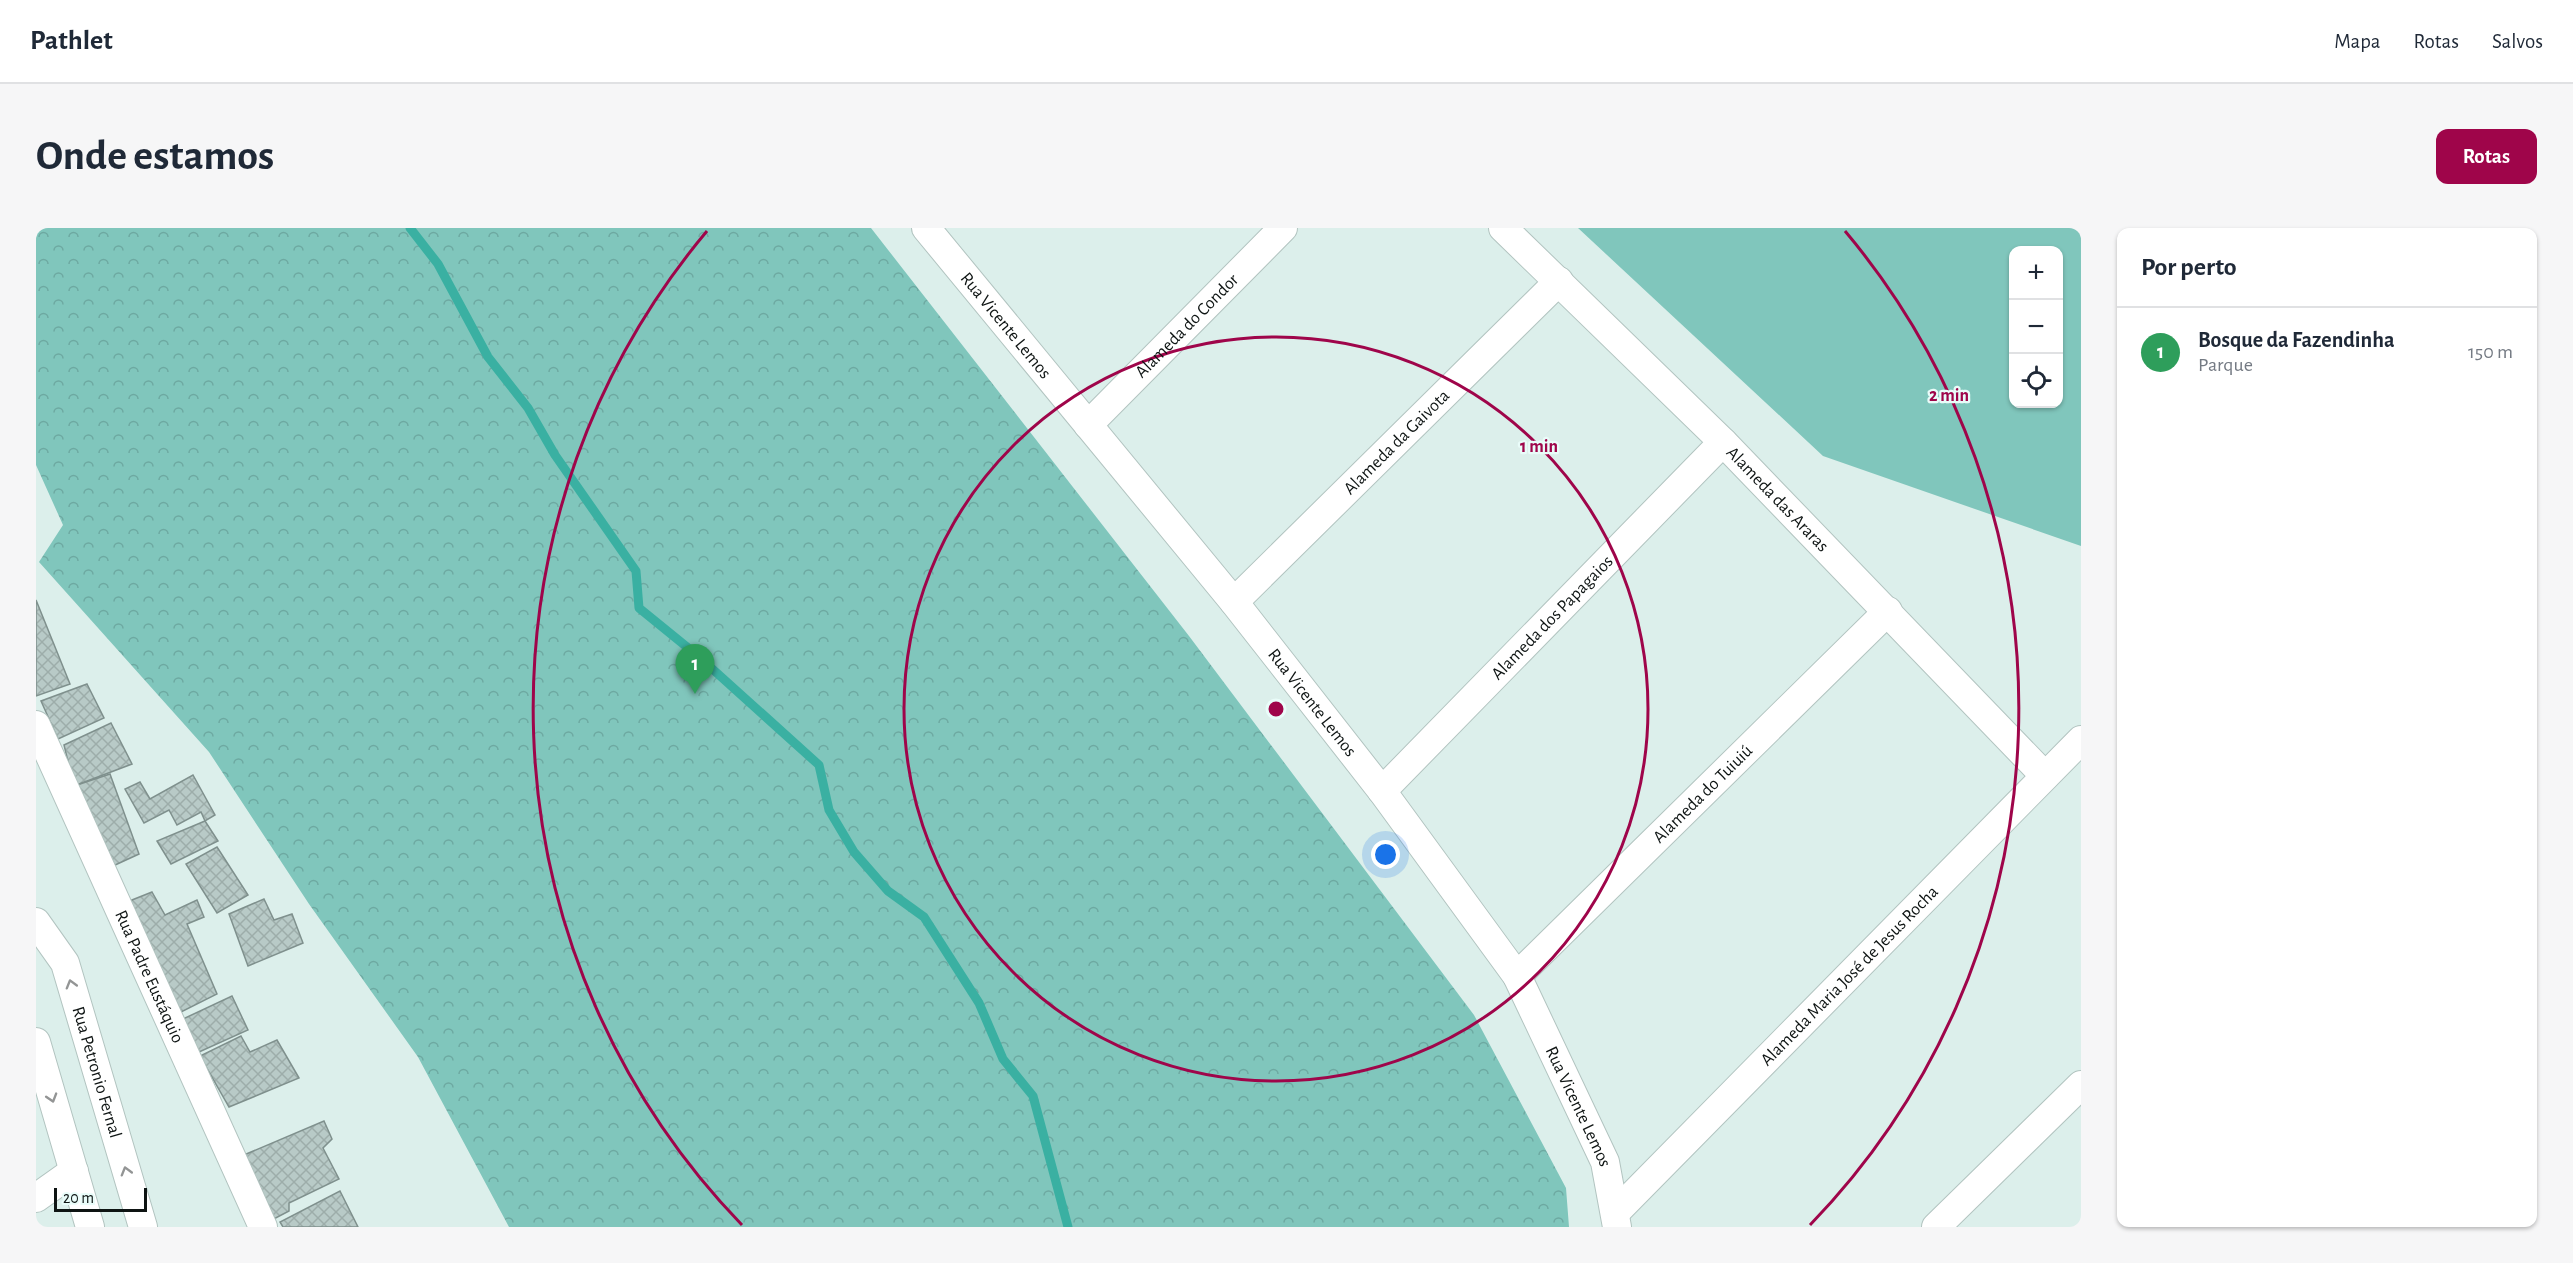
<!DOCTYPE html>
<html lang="pt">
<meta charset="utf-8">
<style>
body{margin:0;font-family:"Alegreya Sans",sans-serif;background:#f6f6f7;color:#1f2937}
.controls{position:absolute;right:18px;top:18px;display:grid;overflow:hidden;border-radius:12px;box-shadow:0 2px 4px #0004}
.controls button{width:54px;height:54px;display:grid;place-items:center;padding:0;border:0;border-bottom:2px solid #e0e1e3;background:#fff;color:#1f2937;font:30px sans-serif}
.scale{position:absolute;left:18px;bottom:15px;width:93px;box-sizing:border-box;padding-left:6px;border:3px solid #0e1413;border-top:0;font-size:16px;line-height:21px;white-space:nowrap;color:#0e1413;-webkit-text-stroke:4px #e9fcf9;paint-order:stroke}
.you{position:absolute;left:1350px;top:627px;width:21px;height:21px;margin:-15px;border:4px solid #fff;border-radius:50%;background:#1a73e8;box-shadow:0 0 0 9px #1a73e833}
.badge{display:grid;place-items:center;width:39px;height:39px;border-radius:50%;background:#9f054a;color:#fff;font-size:20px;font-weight:700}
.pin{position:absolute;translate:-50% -50px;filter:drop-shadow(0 2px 3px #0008)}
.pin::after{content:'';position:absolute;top:32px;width:21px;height:18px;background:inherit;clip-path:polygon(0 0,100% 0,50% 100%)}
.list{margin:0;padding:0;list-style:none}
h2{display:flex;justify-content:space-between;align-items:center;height:78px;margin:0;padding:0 24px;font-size:26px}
h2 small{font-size:20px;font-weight:400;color:#747a83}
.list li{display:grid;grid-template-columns:39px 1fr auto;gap:18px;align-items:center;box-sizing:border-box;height:90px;padding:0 24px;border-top:2px solid #e0e1e3}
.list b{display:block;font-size:22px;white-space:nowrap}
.list p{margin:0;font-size:20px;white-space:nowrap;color:#747a83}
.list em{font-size:20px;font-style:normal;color:#747a83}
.icon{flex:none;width:33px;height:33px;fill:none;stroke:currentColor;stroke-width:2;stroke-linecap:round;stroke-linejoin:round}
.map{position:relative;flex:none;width:2045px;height:999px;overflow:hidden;border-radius:12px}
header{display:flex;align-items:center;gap:36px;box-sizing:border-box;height:84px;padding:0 30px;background:#fff;border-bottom:2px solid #e0e1e3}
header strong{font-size:28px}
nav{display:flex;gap:33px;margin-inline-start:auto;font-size:21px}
.intro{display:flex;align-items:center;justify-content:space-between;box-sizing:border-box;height:144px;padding:0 36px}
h1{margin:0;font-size:42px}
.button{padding:15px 27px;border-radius:12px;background:#9f054a;color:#fff;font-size:21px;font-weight:700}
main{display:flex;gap:36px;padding:0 36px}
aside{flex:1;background:#fff;border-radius:12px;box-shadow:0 2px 4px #0004}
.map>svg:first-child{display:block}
.green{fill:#80c6bc;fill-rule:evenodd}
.park{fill:url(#park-crowns)}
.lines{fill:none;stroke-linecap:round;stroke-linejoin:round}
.stream{stroke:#3ab0a2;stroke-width:9}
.building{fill:url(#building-cross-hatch);stroke:#7f908d;stroke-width:1.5}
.street-casing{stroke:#b2c4c0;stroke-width:30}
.street{stroke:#fff;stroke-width:28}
.oneway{stroke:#939595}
.ring{fill:none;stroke:#9f054a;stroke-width:3}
.labels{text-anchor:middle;stroke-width:4.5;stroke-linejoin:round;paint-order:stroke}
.street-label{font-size:18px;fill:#0e1413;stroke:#e9fcf9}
.centre{fill:#9f054a;stroke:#e9fcf9;stroke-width:3}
.ring-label{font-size:18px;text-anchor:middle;font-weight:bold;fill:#9f054a;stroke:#e9fcf9;stroke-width:4.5;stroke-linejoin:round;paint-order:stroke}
</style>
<header>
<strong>Pathlet</strong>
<nav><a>Mapa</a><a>Rotas</a><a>Salvos</a></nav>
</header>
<div class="intro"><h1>Onde estamos</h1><a class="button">Rotas</a></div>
<main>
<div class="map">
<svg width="2045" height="999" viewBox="0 0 2045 999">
<defs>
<pattern id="park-crowns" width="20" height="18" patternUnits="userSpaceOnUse" patternTransform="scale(1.5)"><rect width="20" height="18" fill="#80c6bc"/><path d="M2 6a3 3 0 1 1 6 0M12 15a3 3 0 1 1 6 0" fill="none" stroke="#6da9a1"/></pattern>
<pattern id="building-cross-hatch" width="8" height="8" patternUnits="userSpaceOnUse" patternTransform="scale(1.5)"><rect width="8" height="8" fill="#b8cac7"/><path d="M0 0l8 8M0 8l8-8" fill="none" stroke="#9dadaa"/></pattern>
</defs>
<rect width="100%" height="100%" fill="#dcefeb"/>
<path class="green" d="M1542,0H2045V318L1787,228ZM1978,22H2022V176H1978Z"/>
<path class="park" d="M0,0H835L1153,408L1438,787L1530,960L1533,999H473L382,829L273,676L173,524L3,334L27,297L0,237Z"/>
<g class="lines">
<path class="stream" d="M374,0L402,36L452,129L492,180L519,227L600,343L603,380L662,428L783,537L793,582L818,624L852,663L888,689L943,775L967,831L997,868L1032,999"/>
</g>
<g class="building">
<path d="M0,372L34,456L0,468Z"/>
<path d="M51,456L68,490L22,511L5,473Z"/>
<path d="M75,495L96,536L38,558L28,517Z"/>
<path d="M74,546L103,626L77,638L38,558Z"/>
<path d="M157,547L179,587L169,593L165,584L141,597L133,582L108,595L89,561L104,554L114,571Z"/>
<path d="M169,593L182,613L135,636L121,613Z"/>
<path d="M181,619L212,667L181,685L150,636Z"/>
<path d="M116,664L129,687L161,672L168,689L151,696L181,766L145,784L91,674Z"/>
<path d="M228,671L238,692L256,686L267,715L212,738L193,686Z"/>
<path d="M196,768L212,802L163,824L147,791Z"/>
<path d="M205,808L214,824L241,812L263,850L193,879L164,828Z"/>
<path d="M288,893L296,911L287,920L303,951L253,975V983L234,993L208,927Z"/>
<path d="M304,963L322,999H247L244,994Z"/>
</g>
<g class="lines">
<defs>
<g id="street">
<path id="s1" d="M890,0L1198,374L1346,563L1481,748L1569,934L1581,999"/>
<path id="s2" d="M1467,0L1687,214L2009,548"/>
<path id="s3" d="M1052,197L1247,0"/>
<path id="s4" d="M1198,374L1523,53"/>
<path id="s5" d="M0,497L227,999"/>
<path id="s6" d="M1346,563L1687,214"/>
<path id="s7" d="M0,694L29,735L107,999"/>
<path id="s8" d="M1481,748L1852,383"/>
<path d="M0,814L54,999"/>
<path d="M0,970L38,943"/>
<path id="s9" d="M1580,984L2045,512"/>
<path d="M1900,999L2045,857"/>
</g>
</defs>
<use href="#street" class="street-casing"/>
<use href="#street" class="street"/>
</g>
<defs><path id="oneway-chevron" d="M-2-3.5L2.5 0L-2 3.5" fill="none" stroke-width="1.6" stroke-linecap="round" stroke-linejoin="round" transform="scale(1.5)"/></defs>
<g class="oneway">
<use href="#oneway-chevron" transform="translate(35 756) rotate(-106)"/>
<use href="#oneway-chevron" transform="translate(16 870) rotate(73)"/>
<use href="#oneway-chevron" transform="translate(90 943) rotate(-106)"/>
</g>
<g class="ring">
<circle cx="1240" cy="481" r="372"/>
<path d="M706 997A743 743 0 0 1 671 3M1809 3A743 743 0 0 1 1774 997"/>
</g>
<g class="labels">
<g class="street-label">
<text dy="6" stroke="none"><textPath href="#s1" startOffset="126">Rua Vicente Lemos</textPath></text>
<text dy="6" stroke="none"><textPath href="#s3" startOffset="140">Alameda do Condor</textPath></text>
<text dy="6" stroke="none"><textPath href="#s4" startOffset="228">Alameda da Gaivota</textPath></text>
<text dy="6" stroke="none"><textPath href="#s2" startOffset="386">Alameda das Araras</textPath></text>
<text dy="6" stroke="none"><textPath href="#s6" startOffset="243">Alameda dos Papagaios</textPath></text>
<text dy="6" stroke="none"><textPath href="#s1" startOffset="612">Rua Vicente Lemos</textPath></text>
<text dy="6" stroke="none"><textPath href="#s8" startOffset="260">Alameda do Tuiuiú</textPath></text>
<text dy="6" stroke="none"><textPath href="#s5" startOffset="276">Rua Padre Eustáquio</textPath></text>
<text dy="6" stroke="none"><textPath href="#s9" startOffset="332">Alameda Maria José de Jesus Rocha</textPath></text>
<text dy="6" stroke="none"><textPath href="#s7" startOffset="164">Rua Petronio Fernal</textPath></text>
<text dy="6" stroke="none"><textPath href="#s1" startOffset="1098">Rua Vicente Lemos</textPath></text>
</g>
</g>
<circle cx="1240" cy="481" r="9" class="centre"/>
<g class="ring-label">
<text x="1913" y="173">2 min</text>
<text x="1503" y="224">1 min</text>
</g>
</svg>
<div class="controls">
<button>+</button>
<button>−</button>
<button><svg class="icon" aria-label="locate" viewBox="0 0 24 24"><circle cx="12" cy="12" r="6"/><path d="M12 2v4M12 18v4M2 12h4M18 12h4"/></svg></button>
</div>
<div class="scale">20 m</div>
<div class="you"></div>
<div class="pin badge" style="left:659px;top:466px;background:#2e9e5b">1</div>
</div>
<aside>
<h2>Por perto<small></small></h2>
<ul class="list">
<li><span class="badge" style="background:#2e9e5b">1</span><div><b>Bosque da Fazendinha</b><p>Parque</p></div><em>150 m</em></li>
</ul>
</aside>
</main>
